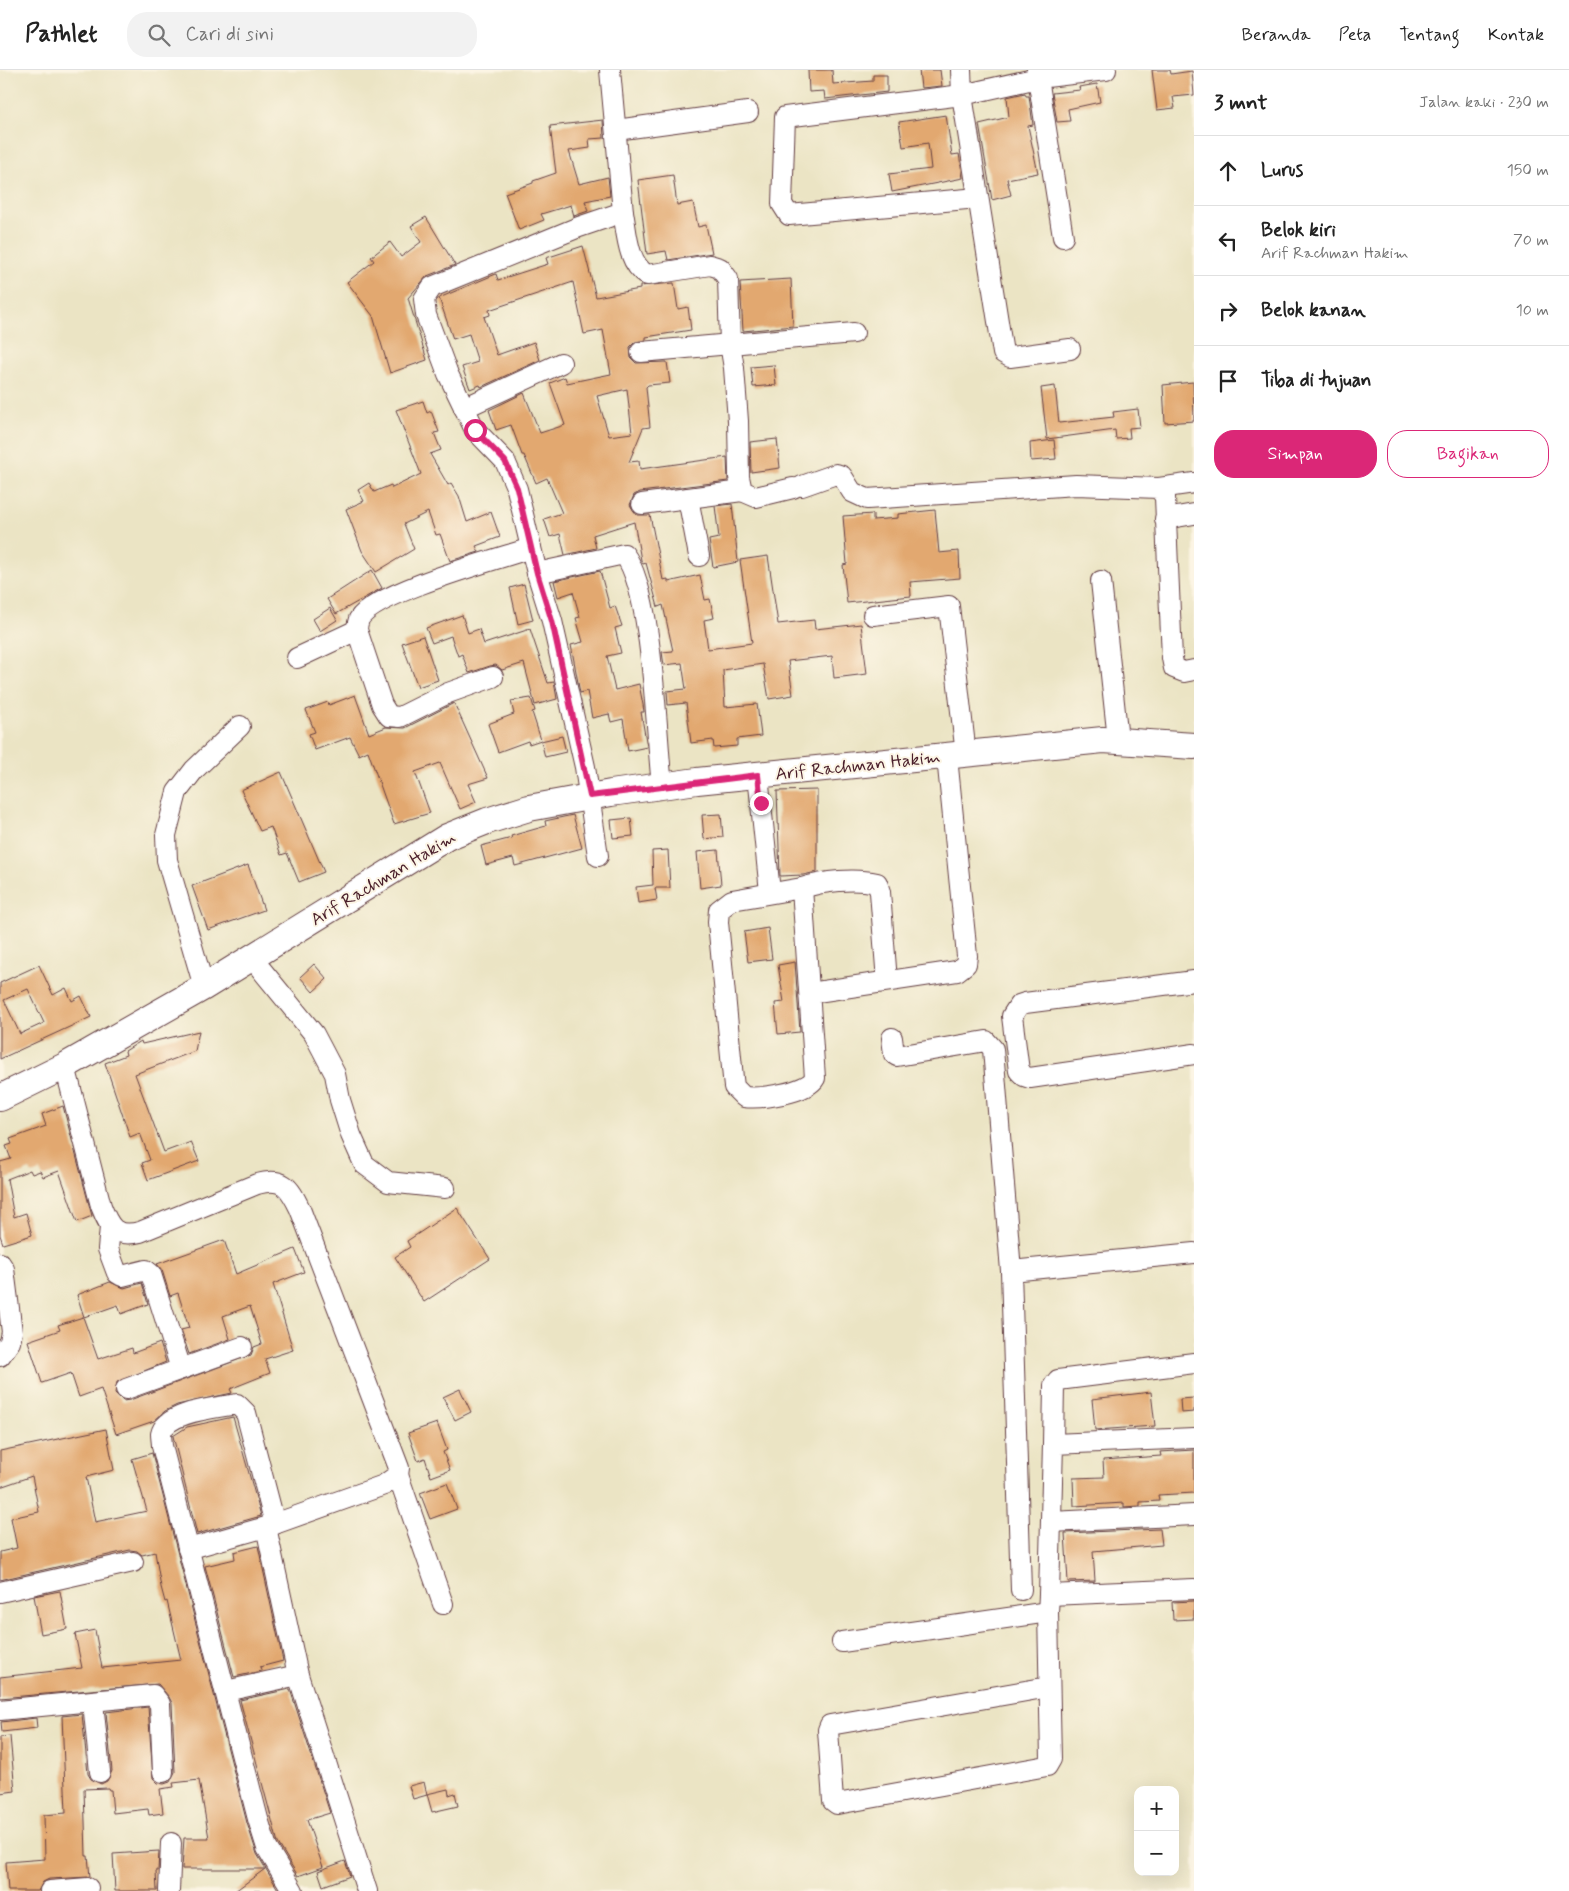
<!DOCTYPE html>
<html lang="id">
<meta charset="utf-8">
<style>
body{margin:0;font-family:Mynerve,sans-serif;background:#f2f2f2;color:#222}
.controls{position:absolute;right:15px;bottom:15px;display:grid;overflow:hidden;border-radius:10px;box-shadow:0 5px 20px #0002}
.controls button{width:45px;height:45px;display:grid;place-items:center;padding:0;border:0;border-bottom:1px solid #e0e0e0;background:#fff;color:#222;font:25px sans-serif}
.stop{position:absolute;width:15px;height:15px;margin:-11px;border:4px solid #db2777;border-radius:50%;background:#fff}
.stop.end{background:#db2777;border-color:#fff;box-shadow:0 1px 5px #0008}
.list{margin:0;padding:0;list-style:none}
h2{display:flex;justify-content:space-between;align-items:center;height:65px;margin:0;padding:0 20px;font-size:21px}
h2 small{font-size:16px;font-weight:400;color:#767676}
.list li{display:grid;grid-template-columns:32px 1fr auto;gap:15px;align-items:center;box-sizing:border-box;height:70px;padding:0 20px;border-top:1px solid #e0e0e0}
.list b{display:block;font-size:19px;white-space:nowrap}
.list p{margin:0;font-size:16px;white-space:nowrap;color:#767676}
.list em{font-size:16px;font-style:normal;color:#767676}
.actions{display:flex;gap:10px;padding:15px 20px}
.actions a{flex:1;padding:11px 0;border:1px solid #db2777;border-radius:20px;text-align:center;font-size:18px;color:#db2777}
.actions .main{background:#db2777;color:#fff}
.icon{flex:none;width:28px;height:28px;fill:none;stroke:currentColor;stroke-width:2;stroke-linecap:round;stroke-linejoin:round}
.map{position:relative;flex:none;width:1194px;height:1821px;overflow:hidden}
header{display:flex;align-items:center;gap:30px;box-sizing:border-box;height:70px;padding:0 25px;background:#fff;border-bottom:1px solid #e0e0e0}
header strong{font-size:24px}
nav{display:flex;gap:28px;margin-inline-start:auto;font-size:18px}
.search{width:350px;height:45px;background:#f2f2f2;display:flex;align-items:center;gap:12px;box-sizing:border-box;padding:0 18px;border-radius:20px;color:#767676;font-size:19px}
main{display:flex}
aside{flex:1;background:#fff}
.map>svg:first-child{display:block}
.building{fill:#e2a86f;fill-rule:evenodd}
.lines{fill:none;stroke-linecap:round;stroke-linejoin:round}
.minor-casing{stroke:#623d42;stroke-width:22}
.major-casing{stroke:#623d42;stroke-width:28}
.minor{stroke:#fff;stroke-width:20}
.major{stroke:#fff;stroke-width:26}
.route{stroke:#db2777;stroke-width:6}
.labels{text-anchor:middle;stroke-width:4;stroke-linejoin:round;paint-order:stroke}
.street-label{font-size:18px;fill:#4a1f2b;stroke:#fcf5e5}
</style>
<header>
<strong>Pathlet</strong>
<div class="search"><svg class="icon" aria-label="search" viewBox="0 0 24 24"><circle cx="10" cy="10" r="6"/><path d="M15 15l6 6"/></svg>Cari di sini</div>
<nav><a>Beranda</a><a>Peta</a><a>Tentang</a><a>Kontak</a></nav>
</header>
<main>
<div class="map">
<svg width="1194" height="1821" viewBox="0 0 1194 1821">
<rect width="100%" height="100%" fill="#fcf5e5"/>
<filter id="ink" filterUnits="userSpaceOnUse"><feTurbulence type="fractalNoise" baseFrequency=".02" numOctaves="2"/><feDisplacementMap in="SourceGraphic" scale="10" xChannelSelector="R" yChannelSelector="G"/><feConvolveMatrix kernelMatrix="1 2 1 2 8 2 1 2 1" color-interpolation-filters="sRGB"/></filter>
<filter id="wash" filterUnits="userSpaceOnUse"><feTurbulence type="fractalNoise" baseFrequency=".0096" numOctaves="4" result="noise"/><feDisplacementMap in="SourceGraphic" scale="20" xChannelSelector="R" yChannelSelector="G"/><feGaussianBlur stdDeviation="1.12" result="paint"/><feColorMatrix in="noise" values="0 0 0 0 0 0 0 0 0 0 0 0 0 0 0 0 0 1.4 0 .05"/><feComposite in="paint" operator="in"/></filter>
<g filter="url(#wash)">
<rect width="100%" height="100%" fill="#ebe4c4"/>
<g id="blocks">
<g class="building">
<path d="M808,0H832L833,14L873,11V5H887V22L825,29L824,21L809,22Z"/>
<path d="M919,0H940L942,16L921,18Z"/>
<path d="M1152,0H1170L1171,4L1192,1L1194,25L1173,27L1175,38L1157,40Z"/>
<path d="M1097,14L1100,32L1068,39L1070,51L1057,52L1052,23L1080,20L1079,17Z"/>
<path d="M1025,23L1026,26H1029L1033,55L1028,56L1038,103L1007,109L1011,125L992,130L979,54L1009,47L1007,27Z"/>
<path d="M946,45L952,85L959,84L963,108L892,122L889,104L931,99L928,73L903,77L899,52Z"/>
<path d="M603,50L604,68L589,69L590,78L569,81L579,114L608,107L610,126L585,131L588,141L574,146L571,135L541,144L544,150L519,160L505,123L533,113V111L556,103L550,56Z"/>
<path d="M673,105L677,135L693,132L698,157L706,155L712,183L668,190L666,181L647,184L638,110Z"/>
<path d="M426,147L455,195L427,206L408,228L427,290L390,303L373,246L347,212L374,191L371,187L390,172L401,187L421,172L411,156Z"/>
<path d="M583,176L596,227L640,219V216L674,213L678,239L688,237L691,260L646,267V270L635,272L630,277L631,288L636,293L667,292L670,313L648,315L646,317L650,357L643,358L629,392L639,391L640,399L727,387L728,411L640,422L634,425L630,435L637,445H650L663,510L668,509V512L700,505L705,530L710,529L714,548L704,550L708,579L752,573L740,490L768,486L778,554L814,550L815,559L861,554L867,604L834,608L832,586L788,591L793,625L769,629L763,594L723,600L725,637L757,634L761,666L737,669V676L714,678L713,670L691,673L686,633L668,635L667,621L686,619L682,593L664,595L662,582L673,581L663,535L658,537L646,493L643,494L641,490L634,452L593,465L596,478L565,485L560,464L550,467L544,449L562,443L547,408L536,413L524,385H522L511,355L496,360L489,340L524,323L540,363L565,355L550,313L565,307L567,313L611,304L603,260L584,264L573,212L489,240L490,245L484,247L497,285L534,272L540,290L481,317L480,315L470,319L462,297L478,292L469,264L453,269L439,228L496,204L498,210L548,194L546,188ZM627,319L632,363L609,366L597,326Z"/>
<path d="M791,209L793,256L743,261L740,212Z"/>
<path d="M774,295L776,315L753,317L751,297Z"/>
<path d="M1193,312L1194,351L1165,353L1163,315Z"/>
<path d="M1055,316L1059,353L1114,347L1113,342L1138,339L1140,357L1129,358L1130,368L1116,369L1115,360L1047,369L1041,318Z"/>
<path d="M423,331L427,343L431,341L439,362L434,363L441,380L430,384L448,415L451,413L459,426L467,452L491,442L500,467L476,476L479,482L450,491L440,464L436,465L428,442L404,454L414,479L376,502L362,481L346,439L364,431L358,420L369,413L374,422L391,415L392,418L421,404L396,340Z"/>
<path d="M777,369L780,398L751,402L750,372Z"/>
<path d="M1054,370L1056,389L1031,391L1030,373Z"/>
<path d="M732,434L738,492L713,497L709,470L719,468L715,436Z"/>
<path d="M935,440L939,483L959,481L960,508L910,512L911,526L847,533L843,495L847,494L843,446L873,444V450L898,448V444Z"/>
<path d="M372,500L382,518L336,544L327,529Z"/>
<path d="M600,501L610,538L615,536L622,556L615,558L621,583L607,586L615,620L639,614L643,635L644,642H641L647,677L628,681L623,649L611,652L609,644L592,648L587,621L580,623L571,575L583,572L576,548L580,547L573,522L558,527L554,511Z"/>
<path d="M524,514L533,550L518,554L510,518Z"/>
<path d="M330,538L337,550L320,561L313,549Z"/>
<path d="M462,545L468,563L479,559L484,574L530,559L548,613L554,612L557,629L535,635L524,593L502,600L496,595L490,596L469,603L462,584L458,586L451,566L432,573L426,558Z"/>
<path d="M423,566L438,610L418,617L402,573Z"/>
<path d="M355,625L369,664L386,657L405,658L454,633L488,708L468,714L476,732L460,739L440,693L415,702L430,743L394,754L368,681L359,685L350,667L315,680L309,664L315,662L306,640L328,632L329,635Z"/>
<path d="M531,628L535,641L532,642L541,670L529,674L528,671L498,682L488,654L514,644L511,631Z"/>
<path d="M562,666L566,682L545,687L541,671Z"/>
<path d="M281,702L324,802L299,812L287,783L281,785L271,757L260,761L241,720Z"/>
<path d="M817,720V802L803,805L780,806L777,721Z"/>
<path d="M721,744L723,767L704,769L702,745Z"/>
<path d="M573,745L582,778L515,796L513,788L486,795L481,776L512,768L511,766L546,756L545,751Z"/>
<path d="M631,748L633,766L613,768L611,750Z"/>
<path d="M668,780L670,818H655L657,830L638,833L636,817L653,815L652,781Z"/>
<path d="M718,780L721,815L700,818L697,782Z"/>
<path d="M248,795L264,840L208,860L192,816Z"/>
<path d="M768,858L772,889L748,892L744,862Z"/>
<path d="M795,892L800,962L778,964L775,933L784,932L778,895Z"/>
<path d="M314,894L327,909L313,922L300,907Z"/>
<path d="M39,895L53,925L66,918L72,931L81,926L91,947L0,989V913ZM28,919L44,953L20,964L4,930Z"/>
<path d="M199,961L195,981L135,1004L164,1082L191,1072L199,1091L148,1110L142,1093L150,1090L140,1063L130,1067L105,993L126,985L125,981L141,971L142,974Z"/>
<path d="M63,1036L92,1146L77,1152L59,1101L43,1107L40,1101L32,1104L30,1100L7,1109L14,1147L26,1143L32,1165L3,1174L0,1165V1092L11,1089L6,1076L12,1074L10,1069L46,1056L42,1044Z"/>
<path d="M457,1138L490,1189L424,1232L395,1187L410,1177L407,1171Z"/>
<path d="M224,1170L236,1204L295,1179L304,1202L273,1214L293,1280L265,1289L270,1303L230,1319L232,1323L177,1335L165,1341L154,1351L116,1364L101,1319L79,1327L71,1303L42,1313L28,1271L60,1260L58,1255L83,1247L98,1289L132,1278L133,1283L160,1273L166,1292L117,1312L115,1323L123,1331L130,1330L251,1285L254,1277L262,1274L250,1236L223,1246L230,1269L189,1284L181,1260L189,1258L178,1223L170,1226L162,1200L157,1194Z"/>
<path d="M110,1212L124,1218L142,1213L148,1234L121,1244L118,1235L84,1247L77,1225Z"/>
<path d="M460,1319L471,1342L455,1350L443,1327Z"/>
<path d="M1151,1322L1155,1356L1095,1360L1092,1329Z"/>
<path d="M1194,1328V1342L1181,1343L1180,1329Z"/>
<path d="M233,1347L261,1446L197,1464L173,1366L187,1357Z"/>
<path d="M437,1353L447,1380L443,1382L450,1400L431,1407L425,1388L418,1391L408,1363Z"/>
<path d="M106,1359L114,1400L86,1407L95,1452L147,1441L132,1389L152,1383L247,1753L257,1784L279,1821H235L265,1799H182L184,1768H209L199,1710L173,1713L174,1717L160,1719L163,1743L149,1745L148,1739L113,1743L111,1720H109L108,1718L84,1719L86,1786H88L90,1807L49,1809L43,1812L38,1821H8L6,1792L45,1789L44,1745L66,1743L62,1646L82,1644L88,1704L91,1709L101,1714L107,1711L112,1701L106,1642L148,1637L153,1708L158,1713L164,1714L170,1712L175,1702L172,1633L169,1627L158,1614L0,1628V1607L82,1598L75,1564L95,1560L102,1598L181,1590L167,1531L165,1532L161,1517L155,1482L142,1485L137,1481L130,1480L0,1510V1482L17,1478L11,1448L39,1442L32,1406L0,1417V1381Z"/>
<path d="M1194,1380V1423L1158,1425L1159,1431L1140,1432V1436L1124,1437V1433L1074,1436L1073,1408L1104,1407L1103,1390L1161,1386L1160,1382Z"/>
<path d="M447,1413L457,1439L430,1449L420,1423Z"/>
<path d="M1160,1459L1162,1475L1093,1481L1095,1511L1068,1512L1065,1463Z"/>
<path d="M258,1476L283,1591L260,1597L261,1601L234,1607L205,1496L235,1489L234,1482Z"/>
<path d="M60,1521L67,1559L41,1564L34,1526Z"/>
<path d="M1194,1531V1549L1173,1550L1172,1532Z"/>
<path d="M290,1619L330,1743L307,1750L323,1797L298,1806L278,1773L240,1630Z"/>
<path d="M36,1648L37,1658L2,1662L1,1652Z"/>
<path d="M10,1666L15,1721L0,1723V1667Z"/>
<path d="M424,1712L427,1725L413,1729L409,1716Z"/>
<path d="M448,1719L449,1725L455,1723L458,1736L432,1742L427,1724Z"/>
<path d="M159,1781L158,1801H156L157,1821H115L113,1784Z"/>
<path d="M345,1791L350,1806L323,1816L318,1801Z"/>
</g>
</g>
</g>
<g filter="url(#ink)">
<use href="#blocks" fill-opacity="0" stroke="#623d42" stroke-width="1"/>
<g class="lines">
<defs>
<g id="minor">
<path d="M961,0L962,25L1003,283L1010,287L1070,279"/>
<path d="M1037,0L1038,8L1106,0"/>
<path d="M616,60L748,42"/>
<path d="M978,128L789,145L782,134L785,47L962,25L1038,8L1063,167"/>
<path d="M623,142C627,162 627,193 647,205L710,195L720,198L728,209L730,274L734,298L738,351L739,407L742,421L756,427L793,418"/>
<path d="M641,282L854,263"/>
<path d="M464,338L561,293"/>
<path d="M802,416L836,404L842,406L852,422L867,429L1076,415L1159,418L1165,427L1172,588L1174,598L1184,602L1194,600"/>
<path d="M1159,418L1194,413"/>
<path d="M688,428L699,486"/>
<path d="M642,434L742,421"/>
<path d="M1165,449L1194,444"/>
<path d="M537,503L624,484C653,521 656,664 662,716"/>
<path d="M1101,511L1118,670"/>
<path d="M873,545L949,536L966,685"/>
<path d="M297,588L357,560"/>
<path d="M493,607L448,623L400,647L389,646L382,635L357,560C357,557 358,552 359,549C375,522 498,489 531,478"/>
<path d="M758,705L770,822"/>
<path d="M598,786L585,697L552,551L537,503L517,419L505,391L475,360L448,304L426,245L424,229L432,217L579,157L623,142L610,0"/>
<path d="M802,818L815,1008C807,1023 760,1029 744,1027L734,1017L733,1008L718,852L719,840L732,830Z"/>
<path d="M802,818C824,811 854,808 877,813L880,822L887,911"/>
<path d="M251,887L314,964L335,1004L340,1030L351,1065L364,1094L388,1112L445,1118"/>
<path d="M1194,911L1025,933L1019,935L1012,946L1019,1001L1024,1006L1030,1008L1194,984"/>
<path d="M204,917L167,790L166,765L177,722L194,700L240,656"/>
<path d="M810,923L957,901L966,894L967,886L947,687"/>
<path d="M892,968L894,984L897,986L986,971L993,979L1011,1201L1021,1520"/>
<path d="M65,996L101,1136C109,1157 115,1168 140,1162L257,1114C283,1107 289,1116 300,1139L399,1398L398,1405L384,1415L266,1457L188,1479"/>
<path d="M110,1157L108,1179L117,1203L122,1206L146,1200L151,1204L181,1299"/>
<path d="M0,1193L4,1199L12,1262L10,1272L0,1286"/>
<path d="M1011,1201L1194,1183"/>
<path d="M126,1319L242,1277"/>
<path d="M1194,1368L1053,1374L1049,1525L1194,1519"/>
<path d="M1053,1374L1054,1315L1058,1310L1194,1293"/>
<path d="M398,1405L443,1534"/>
<path d="M1051,1452L1194,1445"/>
<path d="M275,1454L246,1343L237,1334C218,1338 166,1341 161,1364C161,1367 162,1373 162,1376L258,1749L267,1778L293,1821"/>
<path d="M266,1457L298,1605L367,1821"/>
<path d="M0,1522L133,1492"/>
<path d="M842,1572L1048,1542"/>
<path d="M1049,1617L830,1655L828,1660L833,1731L837,1734L1047,1696L1051,1689L1048,1542L1049,1525"/>
<path d="M226,1621L298,1605"/>
<path d="M93,1632L100,1702"/>
<path d="M0,1640L153,1625L160,1634L163,1702"/>
<path d="M50,1821L88,1818"/>
<path d="M169,1821L171,1773"/>
</g>
<path id="major" d="M0,1028L65,996L204,917L447,767L487,751L529,738L611,723L697,711L1103,670L1194,676"/>
</defs>
<use href="#minor" class="minor-casing"/>
<use href="#major" class="major-casing"/>
<use href="#minor" class="minor"/>
<use href="#major" class="major"/>
</g>
</g>
<g class="lines" filter="url(#ink)">
<path class="route" d="M475,360L505,391L517,418L537,503L552,551L590,726L758,705L761,733"/>
</g>
<g class="labels">
<g class="street-label">
<text transform="translate(858 695) rotate(-6)" y="6">Arif Rachman Hakim</text>
<text transform="translate(383 808) rotate(-31)" y="6">Arif Rachman Hakim</text>
</g>
</g>
</svg>
<div class="controls">
<button>+</button>
<button>−</button>
</div>
<div class="stop" style="left:475px;top:360px"></div>
<div class="stop end" style="left:761px;top:733px"></div>
</div>
<aside>
<h2>3 mnt<small>Jalan kaki · 230 m</small></h2>
<ul class="list">
<li><svg class="icon" aria-label="ahead" viewBox="0 0 24 24"><path d="M12 20V5M6 11l6-6 6 6"/></svg><div><b>Lurus</b></div><em>150 m</em></li>
<li><svg class="icon" aria-label="left" viewBox="0 0 24 24"><path d="M17 20v-9H6M10 6l-5 5 5 5"/></svg><div><b>Belok kiri</b><p>Arif Rachman Hakim</p></div><em>70 m</em></li>
<li><svg class="icon" aria-label="right" viewBox="0 0 24 24"><path d="M7 20v-9h11M14 6l5 5-5 5"/></svg><div><b>Belok kanan</b></div><em>10 m</em></li>
<li><svg class="icon" aria-label="arrive" viewBox="0 0 24 24"><path d="M6 21V4h12l-3 4 3 4H6"/></svg><div><b>Tiba di tujuan</b></div></li>
</ul>
<div class="actions"><a class="main">Simpan</a><a>Bagikan</a></div>
</aside>
</main>
